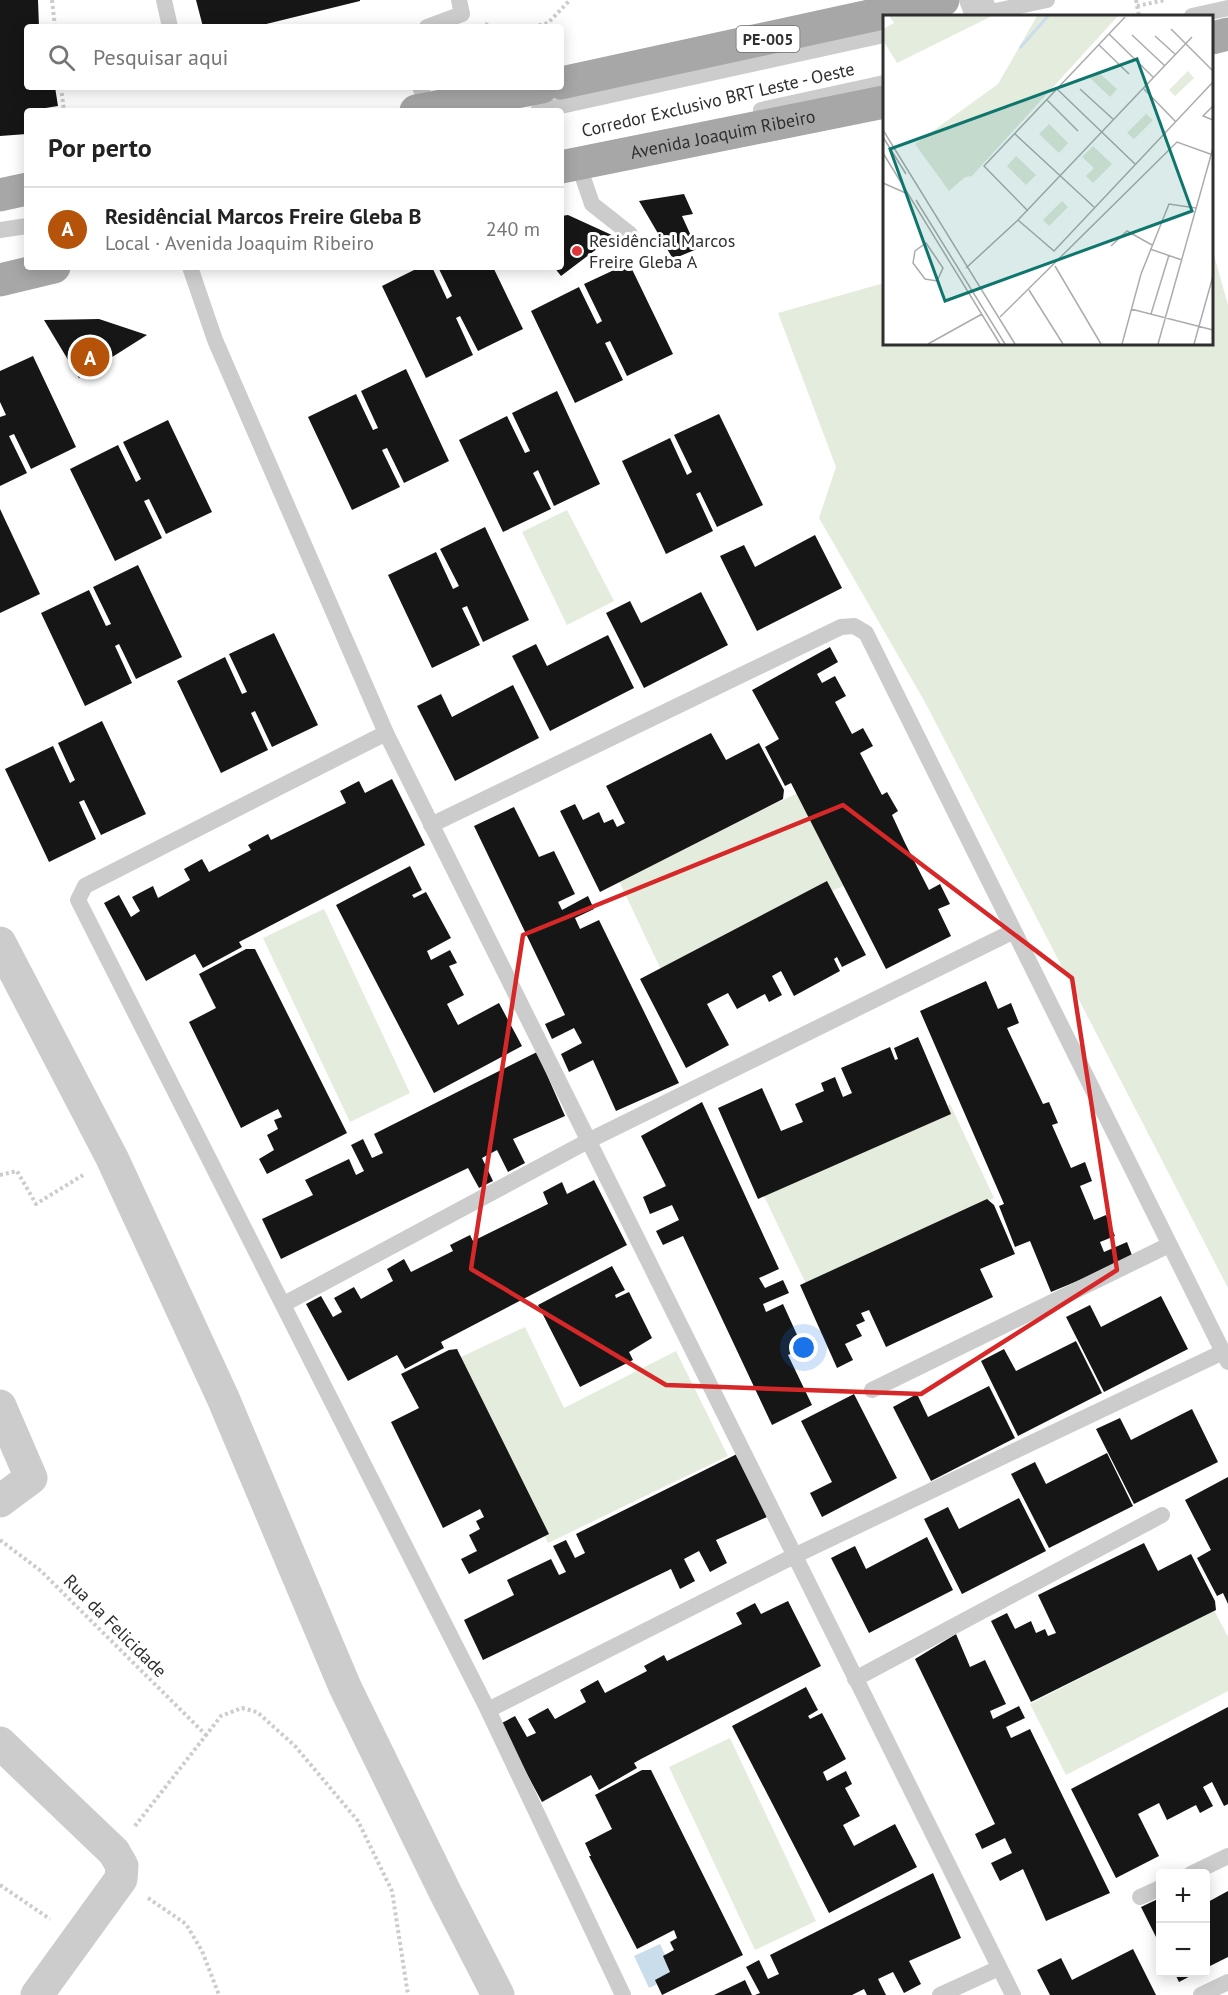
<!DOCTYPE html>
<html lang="pt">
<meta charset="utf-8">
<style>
body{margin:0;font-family:"PT Sans",sans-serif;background:#f6f6f6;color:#222}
.controls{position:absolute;right:18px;bottom:18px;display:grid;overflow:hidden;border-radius:6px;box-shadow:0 3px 15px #0003}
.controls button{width:54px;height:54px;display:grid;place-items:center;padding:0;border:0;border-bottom:2px solid #e0e0e0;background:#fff;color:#222;font:30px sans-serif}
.you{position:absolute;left:804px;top:1348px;width:21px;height:21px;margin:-15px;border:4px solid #fff;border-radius:50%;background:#1a73e8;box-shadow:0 0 0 9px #1a73e833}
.badge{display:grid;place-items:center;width:39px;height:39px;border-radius:50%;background:#b45309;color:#fff;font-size:20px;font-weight:700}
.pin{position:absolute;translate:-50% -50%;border:3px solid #fff;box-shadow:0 2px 6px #0006}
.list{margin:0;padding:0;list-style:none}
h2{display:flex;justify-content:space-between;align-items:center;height:78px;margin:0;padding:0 24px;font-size:26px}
h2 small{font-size:20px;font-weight:400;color:#767676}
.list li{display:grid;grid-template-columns:39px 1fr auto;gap:18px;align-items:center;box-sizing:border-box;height:84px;padding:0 24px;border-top:2px solid #e0e0e0}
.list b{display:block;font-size:22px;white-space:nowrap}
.list p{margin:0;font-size:20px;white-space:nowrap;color:#767676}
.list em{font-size:20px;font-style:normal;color:#767676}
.icon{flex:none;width:33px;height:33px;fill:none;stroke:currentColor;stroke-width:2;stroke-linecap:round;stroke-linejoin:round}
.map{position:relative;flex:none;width:1228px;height:1995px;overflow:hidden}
.search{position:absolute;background:#fff;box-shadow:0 3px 15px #0003;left:24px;top:24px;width:540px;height:66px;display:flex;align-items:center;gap:15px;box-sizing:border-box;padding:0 21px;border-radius:6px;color:#767676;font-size:22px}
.panel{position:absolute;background:#fff;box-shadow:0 3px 15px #0003;left:24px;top:108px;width:540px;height:162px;border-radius:6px}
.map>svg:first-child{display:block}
.green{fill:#e4ecdd}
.water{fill:#caddeb}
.building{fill:#161616}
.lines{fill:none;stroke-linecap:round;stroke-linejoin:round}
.path{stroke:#ccc;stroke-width:4;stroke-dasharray:3 3;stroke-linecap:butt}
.lane{stroke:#ccc;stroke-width:16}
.street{stroke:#ccc;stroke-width:33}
.primary{stroke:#a7a7a7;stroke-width:33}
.marked{fill:none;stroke:#d62828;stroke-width:4.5;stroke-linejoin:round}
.poi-dot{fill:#e0373c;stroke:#fff;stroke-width:2}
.labels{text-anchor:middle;stroke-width:6;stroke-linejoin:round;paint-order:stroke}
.shield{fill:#fff;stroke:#6d6d6d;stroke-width:1.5}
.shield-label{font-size:16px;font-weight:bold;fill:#2f2f2f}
.street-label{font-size:18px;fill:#2f2f2f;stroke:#fff}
.poi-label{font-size:18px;fill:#2f2f2f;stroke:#fff;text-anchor:start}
.inset-river{fill:none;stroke:#caddeb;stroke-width:3}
.inset-road{fill:none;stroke:#acacac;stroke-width:1.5}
.view{fill:#0f766e;fill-opacity:0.15;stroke:#0f766e;stroke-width:3}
.inset-edge{fill:none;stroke:#2f2f2f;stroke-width:3}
</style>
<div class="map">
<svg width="1228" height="1995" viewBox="0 0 1228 1995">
<rect width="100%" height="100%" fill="#fff"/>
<g class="green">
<path d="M1212,248L1228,305V1288L926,704L819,518L836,467L778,313L884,283V344H1212Z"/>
<path d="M567,510L614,601L567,625L522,532Z"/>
<path d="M804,790L849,883L663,974L618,879Z"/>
<path d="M324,909L410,1093L350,1122L263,938Z"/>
<path d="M950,1104L994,1198L808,1288L763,1194Z"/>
<path d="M525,1327L564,1408L676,1351L728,1456L548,1543L459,1358Z"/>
<path d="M1214,1610L1228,1637V1691L1066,1775L1030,1704Z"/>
<path d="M730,1738L816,1921L755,1950L669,1767Z"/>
</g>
<path class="water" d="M660,1944L675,1976L649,1988L634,1956Z"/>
<g class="building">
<path d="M0,0H38L39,27H27V87H55L58,106L27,111V134L0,136Z"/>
<path d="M196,0H360V1L254,27H203Z"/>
<path d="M684,194L693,214L682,216L697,249L673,259L639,201Z"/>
<path d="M568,215L614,236L561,276L554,267H561V216Z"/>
<path d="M629,263L673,354L627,376L610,341L605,343L623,380L575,403L531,311L579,287L597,324L602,321L584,284Z"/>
<path d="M420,267H432L447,299L452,296L438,267H493L523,329L478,351L460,316L456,318L473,355L426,378L382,286Z"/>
<path d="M99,319L147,335L79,378L44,320Z"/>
<path d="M33,356L76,447L31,469L14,434L9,436L27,473L0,486V417L6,415L0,402V371Z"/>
<path d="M406,369L449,461L404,483L387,448L382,450L400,487L352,510L308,417L356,394L373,430L378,428L361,391Z"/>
<path d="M557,391L600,484L554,506L538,470L533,473L551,509L503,532L459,440L507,416L525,453L530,451L512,413Z"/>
<path d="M719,414L763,505L717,527L700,492L696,494L713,531L666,554L622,461L670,438L687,475L692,472L674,435Z"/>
<path d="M168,420L212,512L166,534L149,499L144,501L162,538L115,561L70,469L118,445L136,482L141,479L123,442Z"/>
<path d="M0,509L40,594L0,613Z"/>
<path d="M485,527L529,620L483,642L467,606L462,608L480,645L432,668L388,575L436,552L453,589L459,586L440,549Z"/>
<path d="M815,535L842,588L757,631L720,556L744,545L755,567Z"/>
<path d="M138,565L182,657L136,679L119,644L115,646L132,683L85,706L41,613L89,590L106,626L111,624L93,587Z"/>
<path d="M701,592L728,645L644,688L606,613L630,601L641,623Z"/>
<path d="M274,633L318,725L272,747L255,711L251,713L268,750L221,773L177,681L225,657L242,694L247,692L229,654Z"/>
<path d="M608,635L634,688L550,731L512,656L536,644L547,666Z"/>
<path d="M830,647L838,662L817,674L822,683L835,676L846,696L835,702L852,734L863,728L873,746L860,753L882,795L887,792L898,811L892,815L905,843L929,890L940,884L950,904L938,909L951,936L886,969L791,783L785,786L765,747L779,739L752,690Z"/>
<path d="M513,685L539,738L455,781L417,706L441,694L452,717Z"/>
<path d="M102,721L146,814L101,835L84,800L79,802L96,839L49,862L5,769L53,746L70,783L75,780L58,743Z"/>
<path d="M711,733L726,760L759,743L784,790L783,799L600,892L560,811L575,804L583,820L599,812L604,823L613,819L617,827L625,823L606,786Z"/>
<path d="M392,779L425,845L239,942L242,947L203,968L195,954L146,981L104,903L119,895L131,917L140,911L132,897L153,886L158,898L190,880L184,869L202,859L209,872L251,850L248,845L268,834L271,840L346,803L340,791L359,781L365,793Z"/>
<path d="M514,807L539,857L554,851L575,894L558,902L562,910L588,896L594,909L575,918L580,929L599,920L679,1083L616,1111L593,1060L569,1072L561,1054L582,1043L574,1028L552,1039L545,1024L565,1015L474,826Z"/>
<path d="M410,866L422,890L412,895L414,898L426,892L451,938L427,951L431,960L450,950L457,963L449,966L464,995L447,1004L458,1025L499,1003L522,1046L434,1093L336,905Z"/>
<path d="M827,881L866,955L842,967L837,957L834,959L840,971L794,996L781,971L772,976L782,995L769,1002L765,994L737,1009L728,993L707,1004L729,1045L686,1068L640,979Z"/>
<path d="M246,949H255L347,1133L267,1174L259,1159L274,1150L267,1135L278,1129L274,1120L282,1117L278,1109L241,1128L189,1022L216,1008L199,974Z"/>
<path d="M986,981L998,1009L1011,1003L1019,1023L1007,1028L1043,1104L1049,1102L1058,1123L1052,1125L1071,1168L1085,1162L1092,1181L1080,1186L1094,1220L1106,1215L1115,1236L1100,1242L1104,1252L1127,1242L1133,1258L1051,1292L1030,1241L1015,1247L999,1206L1004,1204L1001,1197L920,1011Z"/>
<path d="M918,1037L951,1114L758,1199L718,1108L762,1088L781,1131L803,1122L795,1104L824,1091L821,1083L835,1077L843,1097L852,1093L841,1068L890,1047L895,1060L898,1059L894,1048Z"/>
<path d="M537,1052L565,1116L513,1139L525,1163L508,1172L497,1150L482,1158L493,1181L479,1188L468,1168L281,1259L262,1219L313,1195L305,1180L349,1159L356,1175L364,1171L351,1145L363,1139L372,1158L383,1153L374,1134Z"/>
<path d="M702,1102L779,1269L759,1278L765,1288L783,1280L789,1293L763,1304L766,1312L783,1304L803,1348L788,1355L812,1405L772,1425L683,1236L663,1245L656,1231L679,1220L672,1205L650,1214L643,1197L666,1186L641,1136Z"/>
<path d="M594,1180L627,1245L441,1342L444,1348L405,1369L397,1355L348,1381L306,1304L321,1296L333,1317L342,1312L334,1298L354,1287L361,1299L393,1281L387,1269L404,1259L411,1272L453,1251L450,1245L470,1235L473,1241L548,1204L543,1192L562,1182L567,1194Z"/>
<path d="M987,1199L994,1205L1015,1254L980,1269L993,1297L886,1347L869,1310L861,1313L865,1321L856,1325L862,1336L845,1344L853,1360L837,1368L800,1285Z"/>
<path d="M612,1266L625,1290L615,1295L616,1298L629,1292L652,1338L629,1352L633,1360L580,1387L538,1305Z"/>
<path d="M1161,1296L1188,1349L1104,1392L1066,1317L1090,1305L1101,1327Z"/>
<path d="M1076,1341L1102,1393L1018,1436L981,1361L1004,1349L1016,1371Z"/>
<path d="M457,1349L549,1534L469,1574L461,1559L477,1551L469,1535L480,1529L476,1521L484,1517L480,1509L443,1528L391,1422L419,1408L401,1374L449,1350Z"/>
<path d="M989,1386L1015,1438L931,1481L893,1407L917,1394L928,1417Z"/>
<path d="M854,1394L897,1478L822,1517L810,1493L832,1482L801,1421Z"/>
<path d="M1192,1409L1218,1462L1134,1504L1096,1429L1120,1418L1131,1440Z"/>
<path d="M739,1453L767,1517L716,1540L727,1563L710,1572L699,1551L684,1559L695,1581L680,1589L671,1569L483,1660L464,1620L514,1595L507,1580L551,1559L559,1575L566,1572L553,1546L566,1540L575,1558L585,1553L576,1534Z"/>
<path d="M1107,1453L1133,1506L1049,1548L1011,1474L1035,1462L1046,1484Z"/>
<path d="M1228,1477V1604L1223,1593L1217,1596L1197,1558L1211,1550L1185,1500Z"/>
<path d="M1019,1498L1046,1551L962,1594L924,1519L948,1507L959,1529Z"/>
<path d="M927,1537L953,1590L869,1633L831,1558L855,1546L866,1569Z"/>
<path d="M1144,1543L1158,1571L1191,1554L1215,1601L1216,1610L1031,1702L991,1621L1007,1613L1015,1629L1031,1621L1036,1633L1045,1629L1048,1636L1056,1633L1038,1595Z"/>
<path d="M788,1601L821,1666L641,1759L634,1763L637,1768L599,1790L591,1775L542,1802L500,1724L515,1716L527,1737L536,1733L528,1719L548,1708L555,1719L586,1702L580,1690L598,1680L605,1693L647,1671L644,1666L664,1655L667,1661L742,1624L736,1613L755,1603L761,1614Z"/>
<path d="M956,1634L970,1667L985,1660L1006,1704L990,1711L993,1719L1019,1706L1025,1718L1006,1727L1011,1738L1030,1729L1110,1893L1046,1921L1023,1869L1000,1881L991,1863L1012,1853L1005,1838L982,1849L975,1834L995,1824L915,1659Z"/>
<path d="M806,1687L818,1710L808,1716L810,1719L822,1713L846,1759L823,1772L827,1781L846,1771L852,1784L845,1788L860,1816L843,1825L854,1846L895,1824L917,1867L829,1913L732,1726Z"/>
<path d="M1228,1707V1804L1224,1806L1212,1782L1203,1787L1213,1806L1200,1813L1196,1805L1167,1820L1159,1803L1138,1814L1159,1856L1116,1878L1071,1789Z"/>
<path d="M642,1770H651L743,1955L662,1995L655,1980L670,1972L663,1956L674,1950L670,1942L677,1938L674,1930L637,1949L589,1856H591L585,1843L612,1829L595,1795Z"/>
<path d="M933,1873L961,1938L909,1961L921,1984L904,1993L893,1972L878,1979L886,1995H867L864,1989L852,1995H755L760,1993L746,1967L759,1960L768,1979L779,1974L770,1955Z"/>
<path d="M1228,1891V1957L1206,1968V1903Z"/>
<path d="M1160,1898V1945L1141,1907Z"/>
<path d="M1133,1949L1156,1995H1050L1037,1970L1061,1958L1072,1980Z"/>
<path d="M1174,1972H1198L1179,1982Z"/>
<path d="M745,1980L752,1995H714Z"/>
</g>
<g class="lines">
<g class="path">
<path d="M52,0L55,27"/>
<path d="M1136,0L1139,16"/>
<path d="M1137,6L1165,0"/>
<path d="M485,24L494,27"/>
<path d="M533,27L548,23L570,0"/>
<path d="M61,87L64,111"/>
<path d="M0,1175L17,1171L36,1204L83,1175"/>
<path d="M0,1540L41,1571L207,1736"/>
<path d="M135,1826L221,1716L242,1708L257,1712L295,1746L358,1821L392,1891L408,1995"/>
<path d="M0,1885L50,1919"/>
<path d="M148,1898L186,1924L202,1951L219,1995"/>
</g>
<g class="lane">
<path d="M164,0L170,27"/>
<path d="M977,15L1047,0"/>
<path d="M1192,16L1228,8"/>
<path d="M427,27L462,14L459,0"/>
<path d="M420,87L429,109"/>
<path d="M761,110L884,83"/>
<path d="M538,111L884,35"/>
<path d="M578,163L592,204L630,234"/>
<path d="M0,230L27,226"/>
<path d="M190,267L215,340L386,733L1013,1995"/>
<path d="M386,733L85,886L78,900L488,1710L623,1995"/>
<path d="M431,825L841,627L854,626L866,633L1228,1362"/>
<path d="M284,1304L588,1141L1012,932"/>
<path d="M872,1390L1169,1245"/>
<path d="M855,1679L1162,1515"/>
<path d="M488,1710L794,1556L1223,1352"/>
<path d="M1191,1874L1228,1856"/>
<path d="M1140,1897L1160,1888"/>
<path d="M940,1995L999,1968"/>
<path d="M1201,1995L1228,1982"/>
</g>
<g class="street">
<path d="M976,0L982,16"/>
<path d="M0,943L112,1158L223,1398L345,1687L445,1892L498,1995"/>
<path d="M0,1406L31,1478L0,1501"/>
<path d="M0,1743L114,1852L122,1866L121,1879L37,1995"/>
</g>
<g class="primary">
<path d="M1212,38L1228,34"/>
<path d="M561,83L943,0"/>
<path d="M416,111L542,87"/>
<path id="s1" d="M561,167L884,102"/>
<path d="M0,195L27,189"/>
<path d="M0,280L54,267"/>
</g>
</g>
<path class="marked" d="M843,805L1072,978L1117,1270L921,1394L666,1385L471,1269L523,935Z"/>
<circle class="poi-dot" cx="577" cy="251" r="6"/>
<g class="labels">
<rect class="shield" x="736.5" y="26" width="63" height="26" rx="4.5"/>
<g class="shield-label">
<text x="768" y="45">PE-005</text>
</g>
<g class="street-label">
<text transform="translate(718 100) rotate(-13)" y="6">Corredor Exclusivo BRT Leste - Oeste</text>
<text dy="6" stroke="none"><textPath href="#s1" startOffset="165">Avenida Joaquim Ribeiro</textPath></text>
<text transform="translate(115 1626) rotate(45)" y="6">Rua da Felicidade</text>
</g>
<g class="poi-label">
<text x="589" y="247">Residêncial Marcos<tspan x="589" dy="21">Freire Gleba A</tspan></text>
</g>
</g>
<g transform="translate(883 15)">
<rect width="330" height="330" fill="#fff"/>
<path d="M6,1H109L14,48L0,25V14L11,8ZM154,1H235L89,161L82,162L66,176L32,129L115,69ZM214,56L234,74L227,82L207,63ZM305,56L311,63L292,81L286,75ZM263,99L270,105L251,124L244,118ZM166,109L185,128L176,138L156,119ZM210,131L229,149L210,168L203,161L211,153L199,142ZM133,141L153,160L143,170L124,151ZM179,186L185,192L166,211L160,205Z" fill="#e4ecdd"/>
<path class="inset-river" d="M137,33L165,1"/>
<path class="inset-road" d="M288,14L330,56M226,19L271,63M249,20L282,51M272,21L293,40M216,30L246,59M174,74L252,149M197,74L231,105M261,74L293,107M164,85L195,116M330,91L320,101L330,105M0,115L132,329M132,119L211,192M0,122L23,159M0,138L117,329M0,168L25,179M33,185L122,329M145,196L101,151L242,2M135,205L171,236L330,67M43,228L60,253L54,266L42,264L30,248L32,236ZM228,231L244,216L269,230M267,234L299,245M172,251L218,329M83,253L135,205L309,22M146,275L180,329M248,294L330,315M268,299L286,240M117,302L294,127L330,140M45,329L99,299M239,329L258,259L286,189L313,193M275,329L330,133M311,329L330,261"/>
<path class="view" d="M254,44L309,196L62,286L7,134Z"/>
<rect width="330" height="330" class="inset-edge"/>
</g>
</svg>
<div class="controls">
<button>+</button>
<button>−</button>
</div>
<div class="you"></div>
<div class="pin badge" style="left:90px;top:357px">A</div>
<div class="search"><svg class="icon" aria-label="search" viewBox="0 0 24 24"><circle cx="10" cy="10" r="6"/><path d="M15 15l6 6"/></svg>Pesquisar aqui</div>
<section class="panel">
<h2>Por perto<small></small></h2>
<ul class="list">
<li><span class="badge">A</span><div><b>Residêncial Marcos Freire Gleba B</b><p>Local · Avenida Joaquim Ribeiro</p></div><em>240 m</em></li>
</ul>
</section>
</div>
